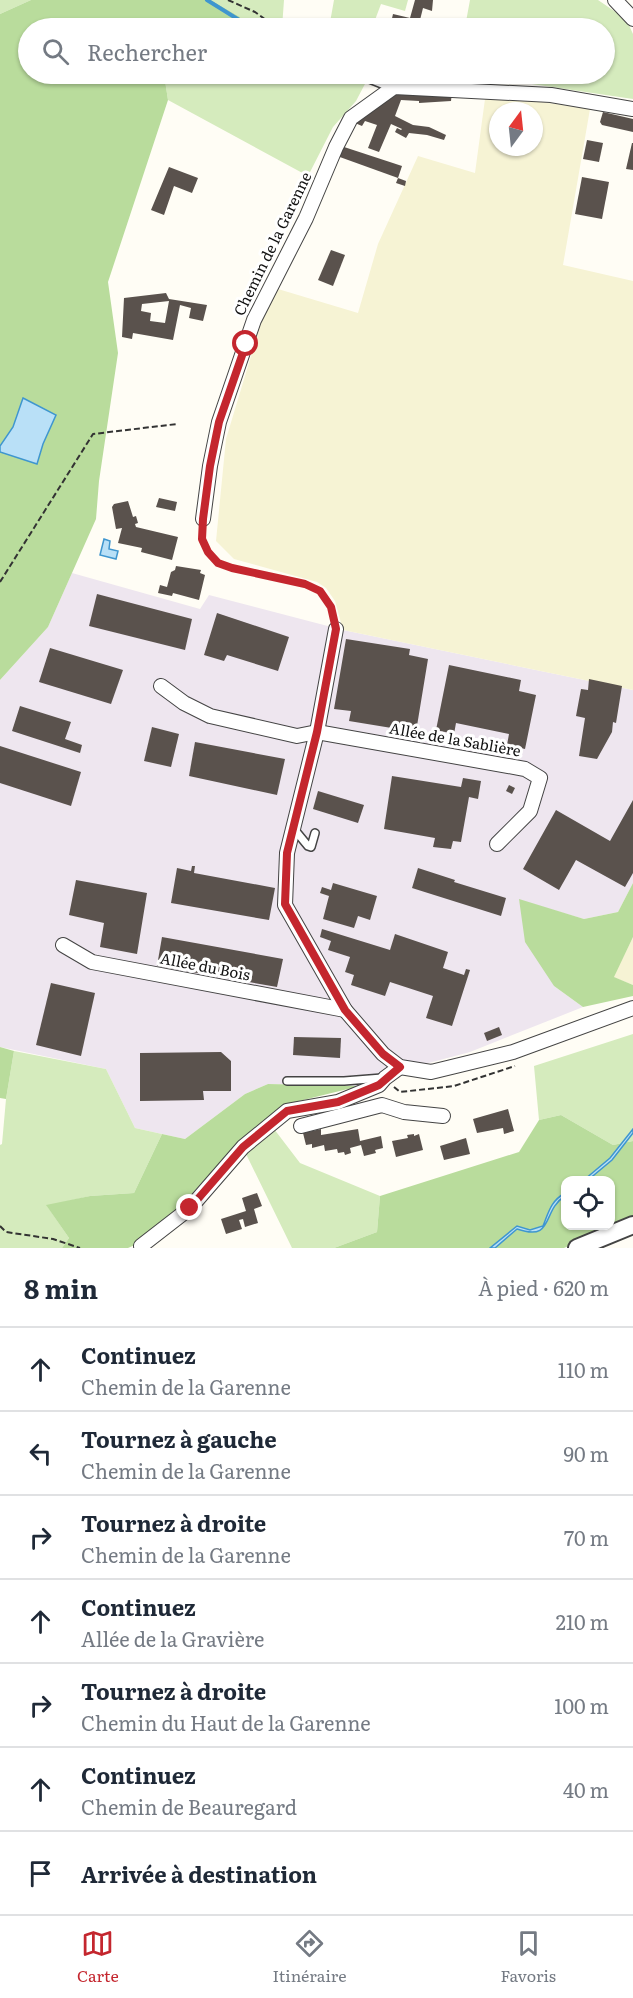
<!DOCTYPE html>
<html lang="fr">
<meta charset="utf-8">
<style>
body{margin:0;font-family:Literata,serif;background:#f6f6f7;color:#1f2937}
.controls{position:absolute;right:18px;bottom:18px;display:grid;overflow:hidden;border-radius:12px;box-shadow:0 2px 4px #0004}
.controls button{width:54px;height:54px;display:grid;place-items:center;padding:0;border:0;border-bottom:2px solid #e0e1e3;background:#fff;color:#1f2937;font:30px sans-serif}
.compass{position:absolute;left:489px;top:102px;width:54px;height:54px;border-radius:50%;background:#fff;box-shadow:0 2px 4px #0004;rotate:15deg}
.stop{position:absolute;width:18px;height:18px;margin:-14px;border:4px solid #c4262e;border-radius:50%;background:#fff}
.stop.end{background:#c4262e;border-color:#fff;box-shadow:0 2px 6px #0008}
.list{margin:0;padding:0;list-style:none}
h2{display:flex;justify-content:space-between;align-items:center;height:78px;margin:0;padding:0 24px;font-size:26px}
h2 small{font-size:20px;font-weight:400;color:#747a83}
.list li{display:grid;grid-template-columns:39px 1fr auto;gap:18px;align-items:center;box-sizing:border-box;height:84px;padding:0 24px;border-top:2px solid #e0e1e3}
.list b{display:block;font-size:22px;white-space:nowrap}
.list p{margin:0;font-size:20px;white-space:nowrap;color:#747a83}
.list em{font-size:20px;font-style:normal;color:#747a83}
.icon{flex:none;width:33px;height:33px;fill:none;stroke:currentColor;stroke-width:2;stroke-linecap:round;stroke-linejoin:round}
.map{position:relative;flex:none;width:633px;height:1248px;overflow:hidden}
.search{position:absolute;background:#fff;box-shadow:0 2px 4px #0004;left:18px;right:18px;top:18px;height:66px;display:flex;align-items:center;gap:15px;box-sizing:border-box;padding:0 21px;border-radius:33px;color:#747a83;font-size:22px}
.sheet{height:666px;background:#fff}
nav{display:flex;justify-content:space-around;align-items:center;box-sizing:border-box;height:84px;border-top:2px solid #e0e1e3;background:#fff;font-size:16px;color:#747a83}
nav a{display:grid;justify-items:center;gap:3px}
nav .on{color:#c4262e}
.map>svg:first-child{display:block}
.industrial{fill:#eee6ef}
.farmland{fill:#f6f3d4;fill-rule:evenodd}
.green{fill:#d5ebbd}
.forest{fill:#b9dc9c;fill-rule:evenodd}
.water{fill:#b9e0f7;stroke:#3f96cf;stroke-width:1.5}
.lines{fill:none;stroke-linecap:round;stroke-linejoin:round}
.stream{stroke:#3f96cf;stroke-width:4}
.building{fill:#5a524d;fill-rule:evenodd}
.service-casing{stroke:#444;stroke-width:10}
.minor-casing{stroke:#444;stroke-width:16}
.tertiary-casing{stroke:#444;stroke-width:20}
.path{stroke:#333;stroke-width:2;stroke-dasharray:6 3;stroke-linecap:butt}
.service{stroke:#fff;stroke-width:7}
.minor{stroke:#fff;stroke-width:14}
.tertiary{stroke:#fff;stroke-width:16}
.route{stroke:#c4262e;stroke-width:8}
.labels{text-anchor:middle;stroke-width:6;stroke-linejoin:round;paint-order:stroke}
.street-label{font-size:15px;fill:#111;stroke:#fff}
</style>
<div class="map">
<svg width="633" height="1248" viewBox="0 0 633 1248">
<rect width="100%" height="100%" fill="#fffdf5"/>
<path class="industrial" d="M72,573L200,609L209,595L343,630L633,690V883L618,912L584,919L519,900L554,986L583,1007L470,1052L395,1072L360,1086L268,1084L245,1094L185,1139L135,1128L106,1069L0,1047V680L48,627Z"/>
<g class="farmland">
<path d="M485,99L542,102L590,109L563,265L633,281V690L343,630L335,601L326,588L317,582L234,559L216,541L226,439L264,313L278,289L358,313L378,244L418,156L475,173ZM498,111H534V147H498Z"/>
<path d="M633,937V985L613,977Z"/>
</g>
<g class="green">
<path d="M0,0H31L0,14Z"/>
<path d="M211,0H284L282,28H241L240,17Z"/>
<path d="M334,0H408L405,11L381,4L372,28H329Z"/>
<path d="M470,0H598L626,19L633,34V99L504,80L506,74H604V28L465,27Z"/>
<path d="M164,74H346L366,82L356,101L333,127L308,176L168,100Z"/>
<path d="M633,1034V1141L613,1145L561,1115L539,1120L534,1066Z"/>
<path d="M14,1051L106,1069L135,1128L162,1134L134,1193L90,1196L47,1206L69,1238L62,1248H0V1145L2,1144L6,1099Z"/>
<path d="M271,1125L300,1163L380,1196L377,1232L334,1248H292L246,1154Z"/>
</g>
<g class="forest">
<path d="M31,0H211L240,17L241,28H197L186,23L183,28H28V74H164L168,100L108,282L118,353L99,481L96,519L48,627L0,680V14Z"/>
<path d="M633,883V937L614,977L633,985V996L583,1007L554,986L525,942L519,899L584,919L618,912Z"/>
<path d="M0,1047L14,1051L6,1099L0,1098Z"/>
<path d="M268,1084L360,1086L287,1104L268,1118L197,1188L157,1235L128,1248H62L69,1238L46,1205L90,1196L134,1193L162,1134L185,1139L245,1094Z"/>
<path d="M561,1115L613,1145L633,1141V1219L564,1248H334L377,1232L380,1196L519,1152L539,1120ZM566,1180H610V1226H566Z"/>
</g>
<g class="water">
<path d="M23,398L56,415L43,444L37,464L0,452V446L13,427Z"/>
<path d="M104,539L110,541L109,549L118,551L116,559L100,555Z"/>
<path d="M633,1129V1133L612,1160L588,1180H584L610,1158Z"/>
<path d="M565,1193V1196C541,1211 555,1242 517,1229L495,1248H490L517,1226L530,1230L543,1226C549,1211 551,1201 565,1193Z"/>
</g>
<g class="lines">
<path class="stream" d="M207,0L252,28"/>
</g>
<g class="building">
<path d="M415,0H433L432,11L423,8L418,28L390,27L393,14L410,18Z"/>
<path d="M401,74H421L417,83L400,80Z"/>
<path d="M427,74H455V84L425,83Z"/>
<path d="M397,92H452L451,101L419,103V101L401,100L395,116L413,125L429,127L446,135L444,140L427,135L409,133L406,138L395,132L397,128L401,130L402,129L391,124L379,152L368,148L377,125L365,121L362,126L355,123Z"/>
<path d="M603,112L633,119V132L602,125L600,122Z"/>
<path d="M587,140L603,143L599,162L583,159Z"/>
<path d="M632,143H633V170L626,169Z"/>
<path d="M341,146L402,166L398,178L337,156Z"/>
<path d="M169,167L198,178L192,193L174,186L164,215L151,210Z"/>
<path d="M582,177L609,182L602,219L575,214Z"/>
<path d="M398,178L406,181L405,186L396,183Z"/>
<path d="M331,250L345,255L333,286L318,280Z"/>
<path d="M166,293L169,299L207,305L203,321L189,318L191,308L180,305L173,340L133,333L132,339L122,337L124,298ZM169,301L165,323L150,321L151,313L141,311L142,304Z"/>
<path d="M159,498L177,502L175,511L156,507Z"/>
<path d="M128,501L133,517L136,516L138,523L135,524L136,527L178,537L172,560L141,552L142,548L118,543L122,528L116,529L112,507L114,504Z"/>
<path d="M176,566L201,570L200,573L205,575L199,600L173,593L172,596L158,593L160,585L167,587L171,572L175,570Z"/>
<path d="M97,594L192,619L185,650L89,626Z"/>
<path d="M217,613L289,637L278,671L227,655L224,661L204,655Z"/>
<path d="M346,639L410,649L409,655L428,659L416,732L349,721L351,711L334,709Z"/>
<path d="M50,648L123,670L111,704L39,682Z"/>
<path d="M449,665L521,680L519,691L536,695L525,749L507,745L509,734L456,723L454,734L436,730Z"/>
<path d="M589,679L622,686L616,723L613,722L612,732L597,759L579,756L585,718L576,716L581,689L588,690Z"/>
<path d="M20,706L71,722L65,739L82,745L80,753L12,731Z"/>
<path d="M152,727L179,734L171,767L144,761Z"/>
<path d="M195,742L285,759L277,795L189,776Z"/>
<path d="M0,746L81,772L71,806L0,783Z"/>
<path d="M392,776L461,787L463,778L481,781L478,799L469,797L461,842L453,841L451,849L433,847L435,838L384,829Z"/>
<path d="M509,785L515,788L512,794L506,791Z"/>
<path d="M318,791L364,805L358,823L313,809Z"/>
<path d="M633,800V873L625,887L576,860L559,890L523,869L556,810L610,841Z"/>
<path d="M192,866H195L194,873L275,888L269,920L171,903L177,868L191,871Z"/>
<path d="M418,868L455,880L454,882L506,898L501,916L412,888Z"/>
<path d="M76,880L147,893L137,954L100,947L104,923L69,915Z"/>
<path d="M333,883L377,896L370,920L358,916L354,928L323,919L329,896L320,893L322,887L331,890Z"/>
<path d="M322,929L390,950L395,934L448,952L443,968L464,975L466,969L470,970L452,1026L426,1018L433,996L390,982L385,996L351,985L354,975L345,972L350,957L328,950L331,941L320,937Z"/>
<path d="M162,937L283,959L277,987L157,966Z"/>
<path d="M51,983L95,993L81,1056L36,1045Z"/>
<path d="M499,1027L502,1035L487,1041L484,1033Z"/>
<path d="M294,1037L341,1038L340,1058L293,1055Z"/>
<path d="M221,1052L231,1061V1091H203L204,1100L140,1101V1053Z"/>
<path d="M508,1109L514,1131L504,1134L503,1128L477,1133L473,1119Z"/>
<path d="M321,1129V1135L358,1129L360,1141L381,1136L383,1148L375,1150L376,1153L364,1156L361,1145L350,1148L351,1153L345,1155L344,1152L338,1153L337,1149L325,1151L324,1145L312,1148V1144L306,1145L303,1133Z"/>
<path d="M414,1134V1136L419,1134L423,1150L396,1157L392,1141L408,1138L407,1135Z"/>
<path d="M466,1138L470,1154L444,1160L440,1146Z"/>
<path d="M257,1193L262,1206L254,1209L258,1223L245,1227L243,1219L239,1220L242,1229L226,1234L221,1219L246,1211L242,1198Z"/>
</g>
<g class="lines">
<defs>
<g id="service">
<path d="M357,74L392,88"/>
<path d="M294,829L308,846L311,847L315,833"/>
<path d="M287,1081H344L382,1078"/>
</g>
<g id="minor">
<path d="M615,0L633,19"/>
<path d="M203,519L210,466L219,422L254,320L306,218L336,147L351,118L394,87L551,95L633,109"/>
<path d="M336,629L317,732L287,853L285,905L345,1010L383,1054L400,1067L431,1072L513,1052L633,1008"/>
<path d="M161,686L184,703L210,716L297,736L317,732L525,769L540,778L530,811L497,844"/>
<path d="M63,945L92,962L345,1010"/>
<path d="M301,1126L382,1105L404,1112L443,1116"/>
<path d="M141,1246L190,1208L243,1147L287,1111L338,1102L379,1085L385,1078L400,1067"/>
</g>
<path id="tertiary" d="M577,1248L633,1225"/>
</defs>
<use href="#service" class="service-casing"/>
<use href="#minor" class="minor-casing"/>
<use href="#tertiary" class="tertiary-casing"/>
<g class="path">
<path d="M228,0L255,12L277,28"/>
<path d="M202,531C201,583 287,569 318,590C327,596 331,608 334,618"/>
<path d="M0,582L93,434L177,424"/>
<path d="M394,1087L400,1092L454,1086L515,1066"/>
<path d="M0,1226L6,1232L53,1239L80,1248"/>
</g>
<use href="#service" class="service"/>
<use href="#minor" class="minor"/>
<use href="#tertiary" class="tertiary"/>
</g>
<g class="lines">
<path class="route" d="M190,1208L243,1147L287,1111L338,1102L379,1085L400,1067L383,1054L345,1010L285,904L287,853L317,732L336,629L331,607L320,591L305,584L232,568L218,563L208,552L202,539L203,519L210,466L219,422L246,344"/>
</g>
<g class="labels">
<g class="street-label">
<text transform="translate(273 244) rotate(-64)" y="5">Chemin de la Garenne</text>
<text transform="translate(455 740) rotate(10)" y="5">Allée de la Sablière</text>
<text transform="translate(205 967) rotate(11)" y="5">Allée du Bois</text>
</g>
</g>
</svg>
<div class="controls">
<button><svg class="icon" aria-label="locate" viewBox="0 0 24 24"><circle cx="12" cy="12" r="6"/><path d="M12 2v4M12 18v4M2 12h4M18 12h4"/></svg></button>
</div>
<svg class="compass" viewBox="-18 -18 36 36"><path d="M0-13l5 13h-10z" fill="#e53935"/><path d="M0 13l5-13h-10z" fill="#747a83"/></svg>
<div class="stop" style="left:246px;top:344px"></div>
<div class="stop end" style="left:190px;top:1208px"></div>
<div class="search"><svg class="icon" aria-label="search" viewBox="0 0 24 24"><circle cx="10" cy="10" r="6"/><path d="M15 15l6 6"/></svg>Rechercher</div>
</div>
<section class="sheet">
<h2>8 min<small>À pied · 620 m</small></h2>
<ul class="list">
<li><svg class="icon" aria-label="ahead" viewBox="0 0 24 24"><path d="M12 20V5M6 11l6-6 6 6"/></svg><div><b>Continuez</b><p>Chemin de la Garenne</p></div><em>110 m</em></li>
<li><svg class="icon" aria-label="left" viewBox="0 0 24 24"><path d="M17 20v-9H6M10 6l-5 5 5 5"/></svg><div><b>Tournez à gauche</b><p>Chemin de la Garenne</p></div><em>90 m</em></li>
<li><svg class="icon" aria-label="right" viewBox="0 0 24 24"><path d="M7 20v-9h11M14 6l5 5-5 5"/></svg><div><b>Tournez à droite</b><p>Chemin de la Garenne</p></div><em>70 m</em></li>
<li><svg class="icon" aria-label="ahead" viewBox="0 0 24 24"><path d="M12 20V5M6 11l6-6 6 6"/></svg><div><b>Continuez</b><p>Allée de la Gravière</p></div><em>210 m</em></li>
<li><svg class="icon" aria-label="right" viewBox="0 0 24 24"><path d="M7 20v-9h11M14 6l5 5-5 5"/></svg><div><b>Tournez à droite</b><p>Chemin du Haut de la Garenne</p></div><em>100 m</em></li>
<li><svg class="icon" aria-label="ahead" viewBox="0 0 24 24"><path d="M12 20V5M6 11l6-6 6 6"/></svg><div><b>Continuez</b><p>Chemin de Beauregard</p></div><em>40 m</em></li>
<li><svg class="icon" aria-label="arrive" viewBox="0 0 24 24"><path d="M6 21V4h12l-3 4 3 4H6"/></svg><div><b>Arrivée à destination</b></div></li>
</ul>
</section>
<nav>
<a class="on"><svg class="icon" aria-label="map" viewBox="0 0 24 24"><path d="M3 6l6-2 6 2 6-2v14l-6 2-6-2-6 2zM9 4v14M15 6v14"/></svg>Carte</a>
<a><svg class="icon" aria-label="directions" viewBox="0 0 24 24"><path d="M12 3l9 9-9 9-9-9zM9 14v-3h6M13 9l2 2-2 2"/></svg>Itinéraire</a>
<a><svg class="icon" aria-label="saved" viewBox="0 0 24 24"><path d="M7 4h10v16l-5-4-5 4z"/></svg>Favoris</a>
</nav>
